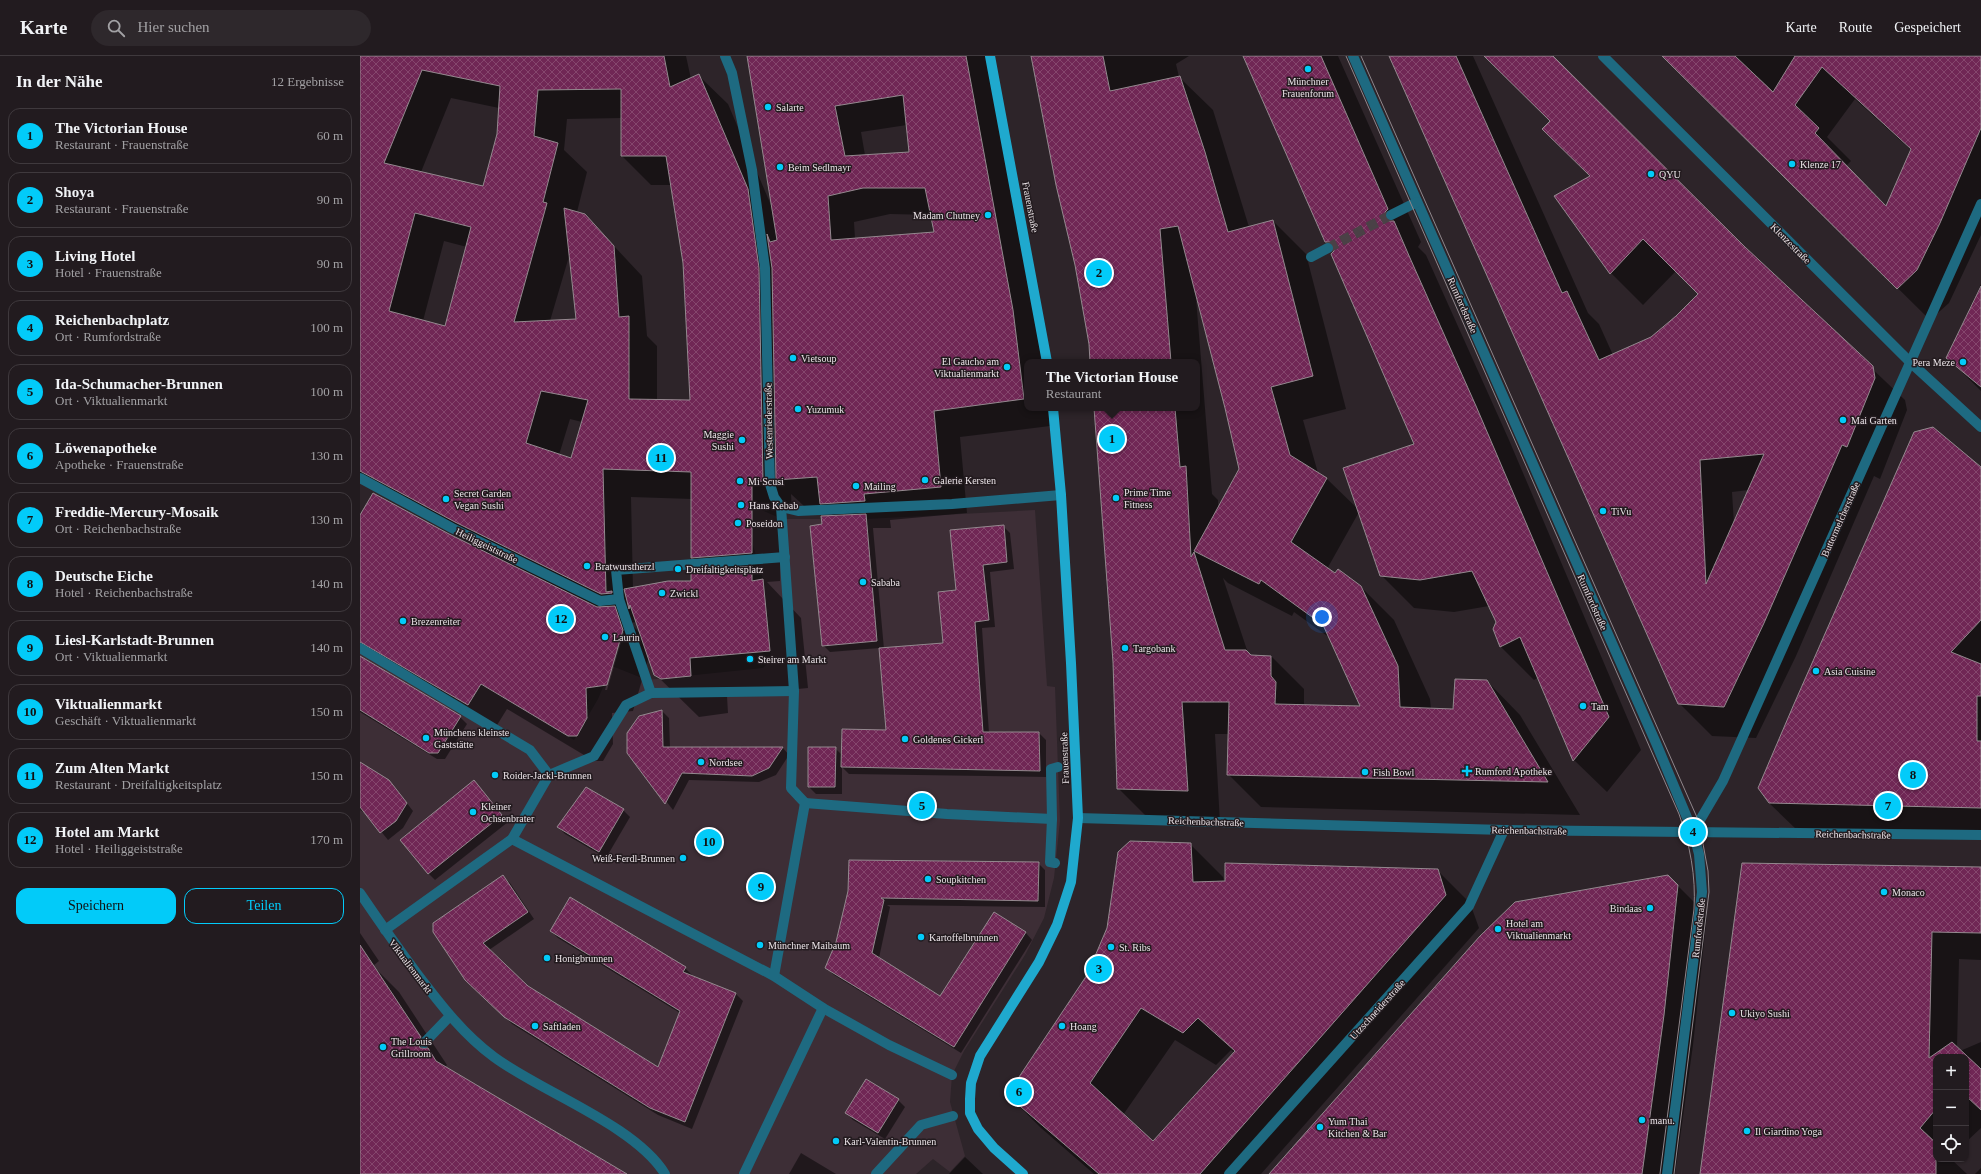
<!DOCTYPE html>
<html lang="de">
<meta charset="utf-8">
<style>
body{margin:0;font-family:Georgia,serif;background:#2e282c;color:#f1f3f6}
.controls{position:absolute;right:12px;bottom:12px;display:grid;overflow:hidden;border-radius:8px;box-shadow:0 1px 3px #0004}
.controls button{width:36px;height:36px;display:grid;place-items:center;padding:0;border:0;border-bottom:1px solid #3f393d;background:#221b1f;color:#f1f3f6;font:20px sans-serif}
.you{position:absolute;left:962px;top:561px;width:14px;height:14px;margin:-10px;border:3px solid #fff;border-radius:50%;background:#1a73e8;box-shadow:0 0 0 6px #1a73e833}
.badge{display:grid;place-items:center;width:26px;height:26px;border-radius:50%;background:#02cbf9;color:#111;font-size:13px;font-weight:700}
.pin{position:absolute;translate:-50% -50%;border:2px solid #fff;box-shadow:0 1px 4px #0006}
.popup{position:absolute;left:664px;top:303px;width:176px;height:52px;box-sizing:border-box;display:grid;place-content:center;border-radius:8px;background:#221b1f;filter:drop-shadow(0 1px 3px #0005);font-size:13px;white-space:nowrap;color:#a2a1a4}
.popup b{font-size:15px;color:#f1f3f6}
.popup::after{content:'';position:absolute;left:50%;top:100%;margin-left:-8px;border:8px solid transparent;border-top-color:#221b1f}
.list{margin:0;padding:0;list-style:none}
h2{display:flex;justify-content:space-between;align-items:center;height:52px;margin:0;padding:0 16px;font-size:17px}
h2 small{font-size:13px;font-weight:400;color:#a2a1a4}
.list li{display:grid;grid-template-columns:26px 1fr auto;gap:12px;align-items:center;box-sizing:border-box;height:56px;margin:0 8px 8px;padding:0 8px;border:1px solid #3f393d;border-radius:12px}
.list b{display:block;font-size:15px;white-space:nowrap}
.list p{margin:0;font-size:13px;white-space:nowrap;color:#a2a1a4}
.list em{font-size:13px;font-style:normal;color:#a2a1a4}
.actions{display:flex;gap:8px;padding:12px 16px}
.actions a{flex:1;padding:9px 0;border:1px solid #02cbf9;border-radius:12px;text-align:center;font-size:14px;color:#02cbf9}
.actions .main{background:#02cbf9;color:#111}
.icon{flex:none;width:22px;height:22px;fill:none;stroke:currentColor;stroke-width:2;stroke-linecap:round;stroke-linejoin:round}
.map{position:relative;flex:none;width:1621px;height:1118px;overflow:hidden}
header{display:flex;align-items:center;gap:24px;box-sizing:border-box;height:56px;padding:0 20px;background:#221b1f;border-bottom:1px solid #3f393d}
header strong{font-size:19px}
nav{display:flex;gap:22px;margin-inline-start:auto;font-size:14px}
.search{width:280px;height:36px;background:#2e282c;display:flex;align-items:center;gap:10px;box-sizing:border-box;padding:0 14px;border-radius:22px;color:#a2a1a4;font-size:15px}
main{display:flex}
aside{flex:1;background:#221b1f}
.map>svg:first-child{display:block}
.built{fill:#3d2e36}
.shadow{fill:#0007;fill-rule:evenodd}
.building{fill:url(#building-cross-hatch);stroke:#94898f;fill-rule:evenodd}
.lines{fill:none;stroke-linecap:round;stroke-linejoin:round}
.minor-tunnel{stroke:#4a4146;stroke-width:10;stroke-dasharray:10 5;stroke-linecap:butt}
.minor{stroke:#1e6a81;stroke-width:10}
.major{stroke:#1fa9ce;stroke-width:10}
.tram{stroke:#8f878c;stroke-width:1}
.poi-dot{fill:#02cbf9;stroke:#231b1f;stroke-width:1.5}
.labels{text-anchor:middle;stroke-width:3;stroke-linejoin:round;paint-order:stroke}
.poi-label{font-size:10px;fill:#ebe4e8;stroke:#231b1f;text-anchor:start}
.street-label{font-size:10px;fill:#ebe4e8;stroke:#231b1f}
</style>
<header>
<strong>Karte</strong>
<div class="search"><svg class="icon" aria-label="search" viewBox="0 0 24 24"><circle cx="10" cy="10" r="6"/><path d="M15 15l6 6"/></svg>Hier suchen</div>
<nav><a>Karte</a><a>Route</a><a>Gespeichert</a></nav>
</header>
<main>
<aside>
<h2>In der Nähe<small>12 Ergebnisse</small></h2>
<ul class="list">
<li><span class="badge">1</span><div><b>The Victorian House</b><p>Restaurant · Frauenstraße</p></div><em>60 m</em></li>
<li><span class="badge">2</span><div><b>Shoya</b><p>Restaurant · Frauenstraße</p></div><em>90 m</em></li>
<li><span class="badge">3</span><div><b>Living Hotel</b><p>Hotel · Frauenstraße</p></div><em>90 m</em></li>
<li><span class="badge">4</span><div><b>Reichenbachplatz</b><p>Ort · Rumfordstraße</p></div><em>100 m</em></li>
<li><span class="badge">5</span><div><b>Ida-Schumacher-Brunnen</b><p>Ort · Viktualienmarkt</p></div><em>100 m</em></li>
<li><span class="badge">6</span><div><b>Löwenapotheke</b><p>Apotheke · Frauenstraße</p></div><em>130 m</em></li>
<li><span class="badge">7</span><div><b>Freddie-Mercury-Mosaik</b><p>Ort · Reichenbachstraße</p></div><em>130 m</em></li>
<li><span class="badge">8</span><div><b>Deutsche Eiche</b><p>Hotel · Reichenbachstraße</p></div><em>140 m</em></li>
<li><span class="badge">9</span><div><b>Liesl-Karlstadt-Brunnen</b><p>Ort · Viktualienmarkt</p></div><em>140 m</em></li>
<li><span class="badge">10</span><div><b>Viktualienmarkt</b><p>Geschäft · Viktualienmarkt</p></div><em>150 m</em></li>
<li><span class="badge">11</span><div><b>Zum Alten Markt</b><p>Restaurant · Dreifaltigkeitsplatz</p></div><em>150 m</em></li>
<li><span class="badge">12</span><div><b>Hotel am Markt</b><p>Hotel · Heiliggeiststraße</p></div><em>170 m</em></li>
</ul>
<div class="actions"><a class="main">Speichern</a><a>Teilen</a></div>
</aside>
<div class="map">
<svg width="1621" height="1118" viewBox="0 0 1621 1118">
<defs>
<pattern id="building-cross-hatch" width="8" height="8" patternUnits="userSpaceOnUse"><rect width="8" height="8" fill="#702755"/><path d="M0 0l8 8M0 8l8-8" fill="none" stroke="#85466d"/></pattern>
</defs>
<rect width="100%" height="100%" fill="#2d2429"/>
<path class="built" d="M392,450L422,463H506L675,454L687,630L695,631L700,765L694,822L684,862L665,899L604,995L592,1019L590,1046L605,1100L590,1116L573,1103L556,1118H0V557L214,684L238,643L252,610L287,624L403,612L411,604L403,523L392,486Z"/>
<g class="shadow">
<path d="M0,0H326L331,23L339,20L368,48L413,154L388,0H629L682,306H667V352H688L690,370L600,381L607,457L530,464L531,472H513L524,593L584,588L597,535L643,470L650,477L654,513L630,516L635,571L622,572L629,677H679L686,684V721L489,718L482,711V738H456L449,731L475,692L482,699L527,675L520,592L470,596L463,589V469L475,461L462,449L444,450L431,438L432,454L420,455V525L407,526L441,562L448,632L367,640L368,657L339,661L295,618L289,600L273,655L252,657L253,688L243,705H234L147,653L134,674L25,612L0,587V461L89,479L120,494L121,493L0,427ZM91,42L139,52L138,78L124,131L61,116ZM262,62V100L291,129H311L324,207L331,345L297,344V290L287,280L282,220L224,158L217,156L227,116L204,94L207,63ZM547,69L550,97L505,99L501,76ZM530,158L571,159L575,177L495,183L494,166ZM84,185L107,191L86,271L63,265ZM210,197L217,264L190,265ZM210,363L222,366L212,403L199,399ZM271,441L332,443V501L345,515L332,526L273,533ZM277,566L281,578L270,567ZM261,576H264L247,634H245Z"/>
<path d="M672,0H829L816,8L819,21L853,54L889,171L913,165L946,198L986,353L943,364L958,417L967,423L999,454L1055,389L975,194L966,186L884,0H978L1061,186L1058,191L1066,199L1149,384L1281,694L1247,736L1214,704L1179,621L1174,624L1141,591L1134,573L1137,566L1129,550L1094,556L1054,552L1021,519L999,456L967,513L1001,531L1034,564L1070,643L1071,653L1094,654L1127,625L1160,659L1220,759L901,751L868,718L869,678H855L860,767L791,765L758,732L754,606L735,352H837V306H731L730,288L716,209ZM836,242L864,343L880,413L858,452V444L852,438ZM863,522L868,527L932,560L934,556L970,582L1001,651L944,650V633L911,600H891L888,597Z"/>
<path d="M1031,0H1113L1228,257L1239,268L1253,299L1291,282L1317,261L1340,238L1316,215L1283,249L1251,217L1231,120L1191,65L1125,0H1192L1385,192L1545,344L1547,354L1520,423L1514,420L1436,600L1396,682L1352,680L1319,647ZM1389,434L1374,468L1372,436Z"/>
<path d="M1303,0H1621V179L1589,247L1570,264ZM1495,43L1552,95L1526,151L1486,110L1491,105L1467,81Z"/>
<path d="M1621,228V335L1587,301Z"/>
<path d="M1621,413V778L1437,774L1409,747Z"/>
<path d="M0,600L100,661L107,668L85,703H77L0,656Z"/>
<path d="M302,655L309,662L310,692H423L429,699L416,719L399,726L329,724L313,754L268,696L280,661Z"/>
<path d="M0,707L35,732L53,755L43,772L28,784L7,758L0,754Z"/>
<path d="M121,733L148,766L75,824L68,817Z"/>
<path d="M263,754L270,761L246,802L205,778L198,771Z"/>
<path d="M830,788L863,821L864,826L1077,814L1110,847L1119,872L901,1118H734L681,1072L648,1039L728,919ZM815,984L856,1009L871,994L875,997L793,1086L763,1059Z"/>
<path d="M678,807L685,814V851L527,849L530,851L519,902L580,941L666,877L672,884L601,997L474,919L467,912L477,886L489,836Z"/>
<path d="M1621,812V904L1599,903L1597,992L1600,995L1621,986V1072L1606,1086V1001H1576V1103H1591L1607,1118H1341Z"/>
<path d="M143,820L150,827L174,863L129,894L167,931L298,1012L320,957L198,882L191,875L325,912L332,919L331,921L376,938L383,945L332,1073L298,1059L152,968L106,923Z"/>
<path d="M1317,829L1347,859L1333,989L1315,1118H910Z"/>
<path d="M0,877L19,905L13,910L39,936L87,1009L85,1011L262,1118H0Z"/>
<path d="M538,1044L545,1051L525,1083L493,1064L486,1057Z"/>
<path d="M441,1097L476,1118H429Z"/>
<path d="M605,1101L623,1118H589Z"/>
<path d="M1621,1112V1118H1615Z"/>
</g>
<g class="building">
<path d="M0,0H304L310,31L339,18L388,133L399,212L403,425L392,426V497L331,502V416L243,413L246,536L252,535V537L241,538L95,466L0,415ZM62,14L140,30L137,78L123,130L24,107ZM261,33V100H306L323,207L330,344L269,343V260L259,261L254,190L225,158L204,152L216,263L154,266L187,147L183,146L198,87L174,80L178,34ZM55,157L111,171L85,270L29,255ZM181,335L228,344L211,402L166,387Z"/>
<path d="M387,0H606L653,254L664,343L574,355L581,431L504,438L505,445L460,448L457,421L416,424L412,212L407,178L410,186L417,184ZM543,39L549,96L485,100L475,50ZM503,132H565L574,176L471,184L468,140Z"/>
<path d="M671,0H743L750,35L820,20L845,96L868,176L913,164L953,320L911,331L930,399L967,422L931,486L975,517L978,513L1001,530L1038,610L1040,651L1093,653L1095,623L1127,624L1188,726L867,719L869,646H822L828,735L757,733L753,606L734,352H815L820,411L826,410L831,501L834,496L865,594H886L891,599L911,600V620L916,626L915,648L1000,650L963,569L901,524L899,528L834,495L879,413L865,352L818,170L800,173L811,306H730L729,288L715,209L696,129Z"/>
<path d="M883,0H961L1028,153L1025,156V162L1028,165H1034L1050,202L1116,350L1249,661L1213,705L1160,581L1140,591L1133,573L1136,566L1112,515L1060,524L1020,520L983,412L1054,388L971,198L974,195V189L971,186H965Z"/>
<path d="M1029,0H1096L1202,237L1207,235L1239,304L1291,281L1316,260L1338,238L1283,183L1250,218L1194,140L1230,120L1182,73L1190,65L1124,0H1193L1385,191L1513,310L1515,322L1487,391L1482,389L1404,567L1364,651L1318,648ZM1404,398L1346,528L1340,404Z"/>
<path d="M1302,0H1375L1413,36L1435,0H1621V72L1580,167L1557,214L1537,233ZM1462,11L1551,93L1526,150L1455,77L1459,72L1435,49Z"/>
<path d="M1621,230V331L1586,302Z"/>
<path d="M1573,371L1621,411V564L1591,596L1621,608V640H1617V685H1621V752L1409,747L1398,732L1434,648L1554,376Z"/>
<path d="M13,437L89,478L237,551L255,550L263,574L247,629L226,632L227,662L217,680H208L121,628L108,649L0,586V459Z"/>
<path d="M506,458L517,585L462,590L450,470L462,468L461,460Z"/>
<path d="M644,469L647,506L623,509L629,564L615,566L623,676H679L680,715L481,711L482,673L526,674L519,592L583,587L578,536L596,534L590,474Z"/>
<path d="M392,510V525L403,523L410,595L330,602L331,620L301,623L294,619L270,549L269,553L264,533L308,525H331V515Z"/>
<path d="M0,600L101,660L78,697H69L0,654Z"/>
<path d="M302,654L303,691H423L409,712L392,720L322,717L305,748L267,697V677L279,660Z"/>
<path d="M448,691H476L475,731H448Z"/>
<path d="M0,706L29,724L47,747L36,765L20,777L0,751Z"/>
<path d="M114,724L142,759L68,818L40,784Z"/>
<path d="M226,731L264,753L239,796L197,771Z"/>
<path d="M770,785L831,787L833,826L865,825V807L1078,813L1086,839L840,1118H739L647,1039L727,919L747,872L758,796ZM781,952L823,977L838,962L875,995L793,1085L730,1027Z"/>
<path d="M489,804L679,806L678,845L521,842L524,844L512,897L580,940L634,856L666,876L594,991L465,912L476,886L488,835Z"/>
<path d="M1382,807L1621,811V877L1572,876L1569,1002L1592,986L1621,1013V1054L1606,1040V1001H1576V1053L1560,1072L1576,1087V1118H1340Z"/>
<path d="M143,819L168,856L123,887L168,930L298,1011L320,955L190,875L210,841L326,911L323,916L376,937L325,1066L290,1052L144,961L105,924L73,876V867Z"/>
<path d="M1308,819L1318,829L1304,959L1282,1118H909L1120,880L1155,846Z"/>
<path d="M0,889L61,981L58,986L60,992H68L76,1005L267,1118H0Z"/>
<path d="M506,1023L539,1043L518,1077L485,1057Z"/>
</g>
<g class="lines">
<path class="minor-tunnel" d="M968,192L1031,159"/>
<g class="minor">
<path d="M365,0L372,17L392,114L405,212L410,428L414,441L421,451L438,455L592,448L701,439"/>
<path d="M993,0L1296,687L1333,776L1339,798L1342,836L1307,1118"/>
<path d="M1243,0L1550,306L1621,371"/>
<path d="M1031,159L1057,146"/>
<path d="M951,201L968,192"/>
<path d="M0,422L92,472L240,545L259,543"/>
<path d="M0,592L170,694L189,719"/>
<path d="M291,637L259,543L256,514L425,501"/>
<path d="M445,747L587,758L692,763"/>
<path d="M718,762L1144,774L1621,779"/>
<path d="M1333,776L1363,725L1621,148"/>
<path d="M152,783L414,920L463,952L529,989L592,1019"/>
<path d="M695,807L690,806L692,763L691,713L698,711"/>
<path d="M0,837C19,865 38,892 58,919C81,949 103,978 134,1001C181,1036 275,1069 305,1118"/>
<path d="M25,874L152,783L189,719L234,700L266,649L291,637L434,635"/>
<path d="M414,920L445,747L431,732L434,635L421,451"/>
<path d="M64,987L89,961"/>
<path d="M384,1118L463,952"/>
<path d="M516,1118L561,1069L593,1060"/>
<path d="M869,1118L1109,850L1144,774"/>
</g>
<g class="major">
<path d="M630,0L687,306"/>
<path d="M663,1118L634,1092L618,1073L610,1057V1043L611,1027L620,1000L679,906L697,869L711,826L718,762L711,607L701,439L693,352"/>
</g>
<g class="tram">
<path d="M986,0L1319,758C1330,789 1336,820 1334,853L1300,1118"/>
<path d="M1001,0L1339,766L1348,815L1349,836L1314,1118"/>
</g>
</g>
<g class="poi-dot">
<circle cx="948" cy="13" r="4"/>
<circle cx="408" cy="51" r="4"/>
<circle cx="1432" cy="108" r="4"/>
<circle cx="420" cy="111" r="4"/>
<circle cx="1291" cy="118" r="4"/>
<circle cx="628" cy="159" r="4"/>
<circle cx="433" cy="302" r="4"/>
<circle cx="1603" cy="306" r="4"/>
<circle cx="647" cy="311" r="4"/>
<circle cx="438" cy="353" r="4"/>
<circle cx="1483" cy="364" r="4"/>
<circle cx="382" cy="384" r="4"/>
<circle cx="565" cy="424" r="4"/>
<circle cx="380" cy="425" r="4"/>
<circle cx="496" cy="430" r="4"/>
<circle cx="756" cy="442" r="4"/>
<circle cx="86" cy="443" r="4"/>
<circle cx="381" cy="449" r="4"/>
<circle cx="1243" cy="455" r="4"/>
<circle cx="378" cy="467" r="4"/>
<circle cx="227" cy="510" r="4"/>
<circle cx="318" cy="513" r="4"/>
<circle cx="503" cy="526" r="4"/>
<circle cx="302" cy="537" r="4"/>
<circle cx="43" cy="565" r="4"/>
<circle cx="245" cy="581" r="4"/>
<circle cx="765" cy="592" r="4"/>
<circle cx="390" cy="603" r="4"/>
<circle cx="1456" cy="615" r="4"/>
<circle cx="1223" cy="650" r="4"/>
<circle cx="66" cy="682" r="4"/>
<circle cx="545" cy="683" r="4"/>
<circle cx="341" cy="706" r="4"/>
<path d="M1105 709h4v4h4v4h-4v4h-4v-4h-4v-4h4z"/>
<circle cx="1005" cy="716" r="4"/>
<circle cx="135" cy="719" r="4"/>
<circle cx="113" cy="756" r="4"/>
<circle cx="323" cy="802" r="4"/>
<circle cx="568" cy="823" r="4"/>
<circle cx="1524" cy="836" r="4"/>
<circle cx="1290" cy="852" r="4"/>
<circle cx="1138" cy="873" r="4"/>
<circle cx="561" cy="881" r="4"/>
<circle cx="400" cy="889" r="4"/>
<circle cx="751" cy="891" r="4"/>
<circle cx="187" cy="902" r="4"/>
<circle cx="1372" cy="957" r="4"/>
<circle cx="175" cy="970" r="4"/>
<circle cx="702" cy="970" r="4"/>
<circle cx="23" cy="991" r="4"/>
<circle cx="1282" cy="1064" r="4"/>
<circle cx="960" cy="1071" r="4"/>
<circle cx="1387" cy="1075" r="4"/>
<circle cx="476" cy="1085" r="4"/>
</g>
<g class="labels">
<g class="poi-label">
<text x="948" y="29" text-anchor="middle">Münchner<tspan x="948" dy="12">Frauenforum</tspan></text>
<text x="416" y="55">Salarte</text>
<text x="1440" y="112">Klenze 17</text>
<text x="428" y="115">Beim Sedlmayr</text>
<text x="1299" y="122">QYU</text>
<text x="620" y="163" text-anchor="end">Madam Chutney</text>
<text x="441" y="306">Vietsoup</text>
<text x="639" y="309" text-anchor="end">El Gaucho am<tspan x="639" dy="12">Viktualienmarkt</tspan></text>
<text x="1595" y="310" text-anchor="end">Pera Meze</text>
<text x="446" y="357">Yuzumuk</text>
<text x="1491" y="368">Mai Garten</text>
<text x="374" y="382" text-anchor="end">Maggie<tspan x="374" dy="12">Sushi</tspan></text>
<text x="573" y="428">Galerie Kersten</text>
<text x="388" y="429">Mi Scusi</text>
<text x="504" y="434">Mailing</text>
<text x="764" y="440">Prime Time<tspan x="764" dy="12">Fitness</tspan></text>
<text x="94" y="441">Secret Garden<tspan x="94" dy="12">Vegan Sushi</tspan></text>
<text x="389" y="453">Hans Kebab</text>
<text x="1251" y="459">TiVu</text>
<text x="386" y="471">Poseidon</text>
<text x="235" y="514">Bratwurstherzl</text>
<text x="326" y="517">Dreifaltigkeitsplatz</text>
<text x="511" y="530">Sababa</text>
<text x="310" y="541">Zwickl</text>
<text x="51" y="569">Brezenreiter</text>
<text x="253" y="585">Laurin</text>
<text x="773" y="596">Targobank</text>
<text x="398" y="607">Steirer am Markt</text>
<text x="1464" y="619">Asia Cuisine</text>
<text x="1231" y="654">Tam</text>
<text x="74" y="680">Münchens kleinste<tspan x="74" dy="12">Gaststätte</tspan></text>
<text x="553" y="687">Goldenes Gickerl</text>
<text x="349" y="710">Nordsee</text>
<text x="1115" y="719">Rumford Apotheke</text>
<text x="1013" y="720">Fish Bowl</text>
<text x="143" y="723">Roider-Jackl-Brunnen</text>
<text x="121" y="754">Kleiner<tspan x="121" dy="12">Ochsenbrater</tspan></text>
<text x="315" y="806" text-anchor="end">Weiß-Ferdl-Brunnen</text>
<text x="576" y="827">Soupkitchen</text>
<text x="1532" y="840">Monaco</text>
<text x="1282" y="856" text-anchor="end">Bindaas</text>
<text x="1146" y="871">Hotel am<tspan x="1146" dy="12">Viktualienmarkt</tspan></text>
<text x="569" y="885">Kartoffelbrunnen</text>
<text x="408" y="893">Münchner Maibaum</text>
<text x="759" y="895">St. Ribs</text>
<text x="195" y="906">Honigbrunnen</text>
<text x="1380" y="961">Ukiyo Sushi</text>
<text x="183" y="974">Saftladen</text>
<text x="710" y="974">Hoang</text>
<text x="31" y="989">The Louis<tspan x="31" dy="12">Grillroom</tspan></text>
<text x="1290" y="1068">manu.</text>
<text x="968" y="1069">Yum Thai<tspan x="968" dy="12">Kitchen &amp; Bar</tspan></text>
<text x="1395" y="1079">Il Giardino Yoga</text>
<text x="484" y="1089">Karl-Valentin-Brunnen</text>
</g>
<g class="street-label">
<text transform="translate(671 151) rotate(79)" y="4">Frauenstraße</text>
<text transform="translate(1431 187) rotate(45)" y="4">Klenzestraße</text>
<text transform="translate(1103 249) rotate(66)" y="4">Rumfordstraße</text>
<text transform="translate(408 365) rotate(-91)" y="4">Westenriederstraße</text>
<text transform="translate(1480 463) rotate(-66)" y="4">Buttermelcherstraße</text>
<text transform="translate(127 489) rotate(26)" y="4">Heiliggeiststraße</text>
<text transform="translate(1233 546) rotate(66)" y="4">Rumfordstraße</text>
<text transform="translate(704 702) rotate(-92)" y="4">Frauenstraße</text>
<text transform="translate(846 765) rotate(2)" y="4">Reichenbachstraße</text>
<text transform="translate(1169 774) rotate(1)" y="4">Reichenbachstraße</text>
<text transform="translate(1493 778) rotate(1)" y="4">Reichenbachstraße</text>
<text transform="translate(1338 872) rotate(-84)" y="4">Rumfordstraße</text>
<text transform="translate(51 910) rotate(53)" y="4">Viktualienmarkt</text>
<text transform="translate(1017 953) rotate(-48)" y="4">Utzschneiderstraße</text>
</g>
</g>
</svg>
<div class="controls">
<button>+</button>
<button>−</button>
<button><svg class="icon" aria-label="locate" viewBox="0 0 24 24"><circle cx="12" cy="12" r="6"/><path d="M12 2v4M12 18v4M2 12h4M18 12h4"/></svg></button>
</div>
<div class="you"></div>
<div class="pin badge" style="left:752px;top:383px">1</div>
<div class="popup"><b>The Victorian House</b>Restaurant</div>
<div class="pin badge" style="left:739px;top:217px">2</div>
<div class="pin badge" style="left:739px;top:913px">3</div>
<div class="pin badge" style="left:1333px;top:776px">4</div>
<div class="pin badge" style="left:562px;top:750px">5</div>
<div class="pin badge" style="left:659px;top:1036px">6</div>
<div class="pin badge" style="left:1528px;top:750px">7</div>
<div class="pin badge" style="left:1553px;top:719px">8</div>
<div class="pin badge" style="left:401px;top:831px">9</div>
<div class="pin badge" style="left:349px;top:786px">10</div>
<div class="pin badge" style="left:301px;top:402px">11</div>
<div class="pin badge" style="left:201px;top:563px">12</div>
</div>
</main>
